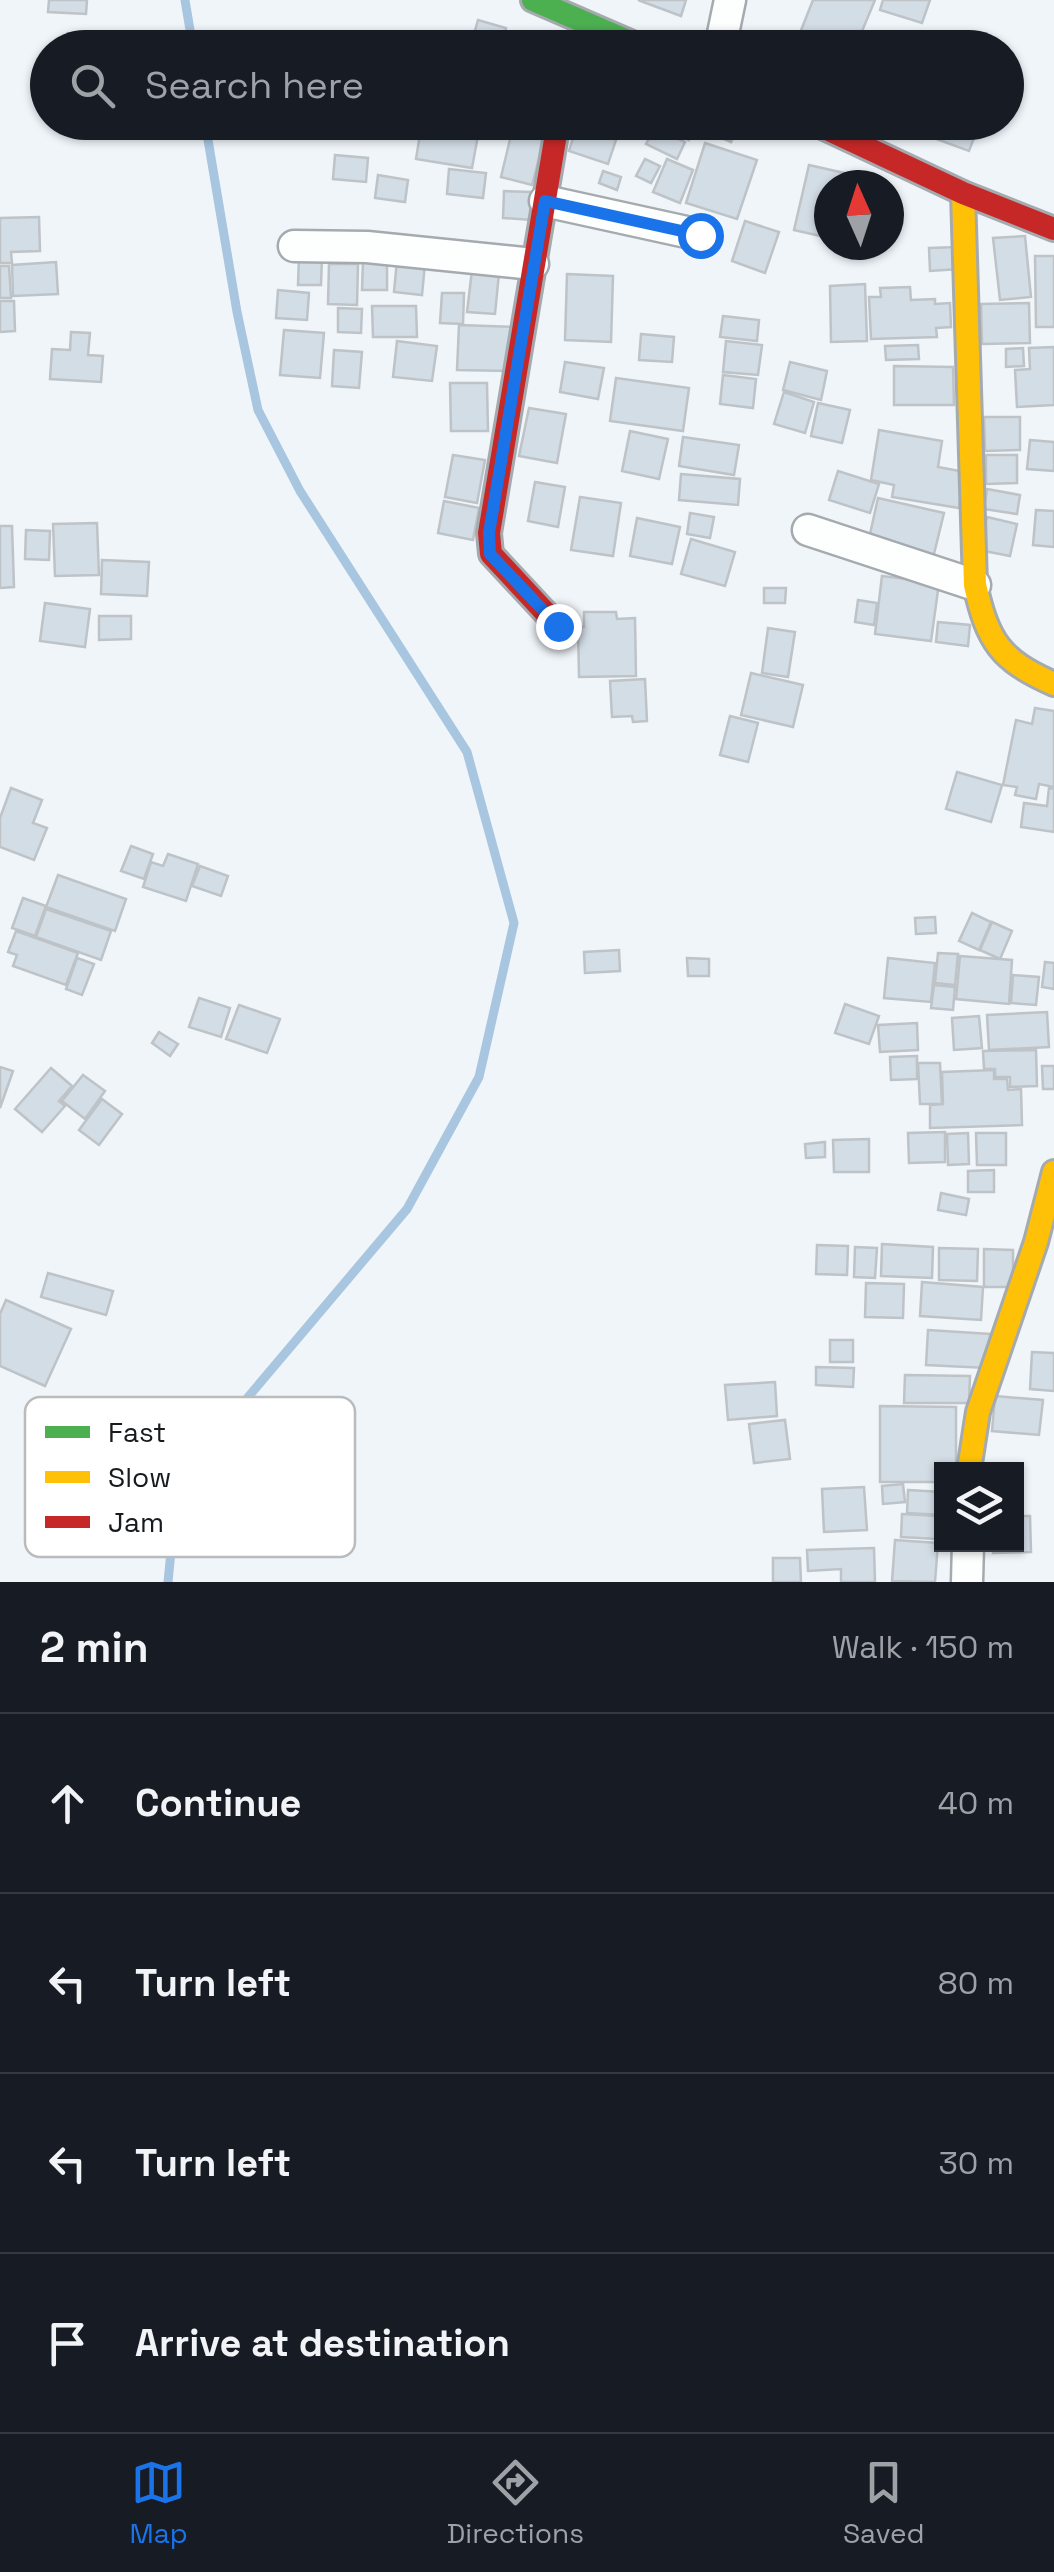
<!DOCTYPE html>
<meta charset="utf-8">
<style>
body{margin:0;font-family:"Space Grotesk",sans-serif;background:#242831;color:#f1f3f6}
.controls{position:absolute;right:30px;bottom:30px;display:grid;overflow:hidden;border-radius:0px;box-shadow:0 2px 8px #0004}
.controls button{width:90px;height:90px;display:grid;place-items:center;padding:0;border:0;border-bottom:2px solid #363941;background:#171b24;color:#f1f3f6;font:50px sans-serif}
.compass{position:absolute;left:814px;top:170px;width:90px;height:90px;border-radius:50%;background:#171b24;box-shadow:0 2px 8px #0004;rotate:357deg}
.stop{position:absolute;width:30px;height:30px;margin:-22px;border:8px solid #1a73e8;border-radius:50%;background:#fff}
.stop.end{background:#1a73e8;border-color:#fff;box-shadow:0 2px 10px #0008}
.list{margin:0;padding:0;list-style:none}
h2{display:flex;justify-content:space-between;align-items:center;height:130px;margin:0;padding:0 40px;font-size:42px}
h2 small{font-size:32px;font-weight:400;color:#9ea1a6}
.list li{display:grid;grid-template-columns:65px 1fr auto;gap:30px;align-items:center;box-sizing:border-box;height:180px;padding:0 40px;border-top:2px solid #363941}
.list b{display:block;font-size:38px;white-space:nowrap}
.list em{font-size:32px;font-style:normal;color:#9ea1a6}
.icon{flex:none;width:55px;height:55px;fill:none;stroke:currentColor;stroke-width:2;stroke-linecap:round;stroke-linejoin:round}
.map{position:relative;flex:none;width:1054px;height:1582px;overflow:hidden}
.search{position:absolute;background:#171b24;box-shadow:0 2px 8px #0004;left:30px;right:30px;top:30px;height:110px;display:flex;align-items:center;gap:25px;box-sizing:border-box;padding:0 35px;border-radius:55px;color:#9ea1a6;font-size:38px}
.sheet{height:850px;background:#171b24}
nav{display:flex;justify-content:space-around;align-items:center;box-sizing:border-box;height:140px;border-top:2px solid #363941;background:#171b24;font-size:28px;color:#9ea1a6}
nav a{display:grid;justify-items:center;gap:5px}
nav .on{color:#1a73e8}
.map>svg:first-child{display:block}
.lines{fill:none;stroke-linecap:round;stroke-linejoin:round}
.stream{stroke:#a9c6e0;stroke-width:9}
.building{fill:#d3dde6;stroke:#bec3c7;stroke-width:2.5}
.street-casing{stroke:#a5aaaf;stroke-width:35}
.fast-casing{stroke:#a5aaaf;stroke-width:28}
.slow-casing{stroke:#a5aaaf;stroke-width:28}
.jam-casing{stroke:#a5aaaf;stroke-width:28}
.street{stroke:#fdfefe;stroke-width:30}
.fast{stroke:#4caf50;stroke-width:22}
.slow{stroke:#ffc107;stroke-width:22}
.jam{stroke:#c62828;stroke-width:22}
.route{stroke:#1a73e8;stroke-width:12}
.key{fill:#fff;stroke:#b9bbbc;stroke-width:2.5}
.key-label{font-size:28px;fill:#161b1f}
</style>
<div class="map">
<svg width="1054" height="1582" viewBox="0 0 1054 1582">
<rect width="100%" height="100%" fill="#f0f5fa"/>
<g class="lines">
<g class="stream">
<path d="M185,0L193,48"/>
<path d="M168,1582L178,1480L407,1209L479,1077L514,923L467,752L300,491L258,410L237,312L205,122"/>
</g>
</g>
<g class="building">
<path d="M49,0H87L86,14L48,12Z"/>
<path d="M638,0H686L681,16Z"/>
<path d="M813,0H875L855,48H794Z"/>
<path d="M883,0H930L922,23L880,10Z"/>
<path d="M478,20L506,28L500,48H470Z"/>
<path d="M337,36H395L394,48H337Z"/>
<path d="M422,122L479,130L472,168L416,159Z"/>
<path d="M578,122H622L608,164L569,151Z"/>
<path d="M657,122H697L689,140L656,125Z"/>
<path d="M714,122H728L738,127L731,142L710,133Z"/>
<path d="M890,122H980L969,151Z"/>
<path d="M655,128L685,142L677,159L646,144Z"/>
<path d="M512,131L544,139L532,185L501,177Z"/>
<path d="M705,143L757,160L737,219L686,203Z"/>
<path d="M335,155L368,158L366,182L333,179Z"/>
<path d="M645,159L660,166L651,183L636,176Z"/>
<path d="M667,159L693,170L680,203L653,192Z"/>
<path d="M809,165L862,177L860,185H829V238L794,230Z"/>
<path d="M449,169L486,173L483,198L447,194Z"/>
<path d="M603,171L621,177L617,190L599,183Z"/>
<path d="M378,175L408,180L405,202L375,198Z"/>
<path d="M504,191L532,192L531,220L503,218Z"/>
<path d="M39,217L40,251L11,252L12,263H0V218Z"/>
<path d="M745,221L779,232L765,273L732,261Z"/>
<path d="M1025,236L1031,297L1000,300L993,238Z"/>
<path d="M958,247L959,269L930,271L929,248Z"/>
<path d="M299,255L322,256L321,285H298Z"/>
<path d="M1035,256H1054V327H1036Z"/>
<path d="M397,260L425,263L422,295L394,292Z"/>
<path d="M363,261H387V290H362Z"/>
<path d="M56,262L58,294L13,296L12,265Z"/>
<path d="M329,264H358L357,305L328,304Z"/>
<path d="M0,266H9L11,298H0Z"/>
<path d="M472,270L499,273L495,314L467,312Z"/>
<path d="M567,274L613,276L611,342L565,340Z"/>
<path d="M865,284L867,341L831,342L830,286Z"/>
<path d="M910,287L911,300L935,299V304L950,303L951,327L936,328L937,337L871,339L869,297H881L880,288Z"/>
<path d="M278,290L309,293L307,320L276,318Z"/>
<path d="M442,293H464L463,324L440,323Z"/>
<path d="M0,301H14L15,331L0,332Z"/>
<path d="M1029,303L1030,343L982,344L981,304Z"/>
<path d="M372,306H416L417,337H373Z"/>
<path d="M338,308L362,309L361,333L338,332Z"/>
<path d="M723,316L759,320L757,341L720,337Z"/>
<path d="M459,325L515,327L514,371L457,370Z"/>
<path d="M284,330L324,333L320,378L280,375Z"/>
<path d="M71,332L90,333L88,355L103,356L101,382L50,379L52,349L70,350Z"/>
<path d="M641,334L674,337L672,362L639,360Z"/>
<path d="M397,341L437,346L432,381L393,377Z"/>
<path d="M726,341L762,345L758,375L723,372Z"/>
<path d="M918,345L919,359L886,360L885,346Z"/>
<path d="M1054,347V405L1017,407L1015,370L1030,369L1029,348Z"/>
<path d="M1023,348L1024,366L1006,367V349Z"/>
<path d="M334,350L362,352L359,388L332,386Z"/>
<path d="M565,362L604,368L598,399L560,392Z"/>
<path d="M790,362L827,371L821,400L783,390Z"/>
<path d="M894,366L953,367L954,405H894Z"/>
<path d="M723,375L756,379L753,408L720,404Z"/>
<path d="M616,378L689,388L683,431L610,421Z"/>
<path d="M450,383H487L488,431H451Z"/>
<path d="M784,392L814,402L805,433L774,424Z"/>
<path d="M818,403L850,410L842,443L811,436Z"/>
<path d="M529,408L566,414L557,463L519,456Z"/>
<path d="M984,417H1020V450L985,451Z"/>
<path d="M879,430L942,441L938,467L965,472L959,508L892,497L894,485L871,480Z"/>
<path d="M630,431L668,439L659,479L622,471Z"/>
<path d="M683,437L739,445L734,475L679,466Z"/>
<path d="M1030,440L1054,442V471L1027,469Z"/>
<path d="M453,455L485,460L477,503L445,497Z"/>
<path d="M986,455H1017V483L986,484Z"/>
<path d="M838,471L879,484L870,513L829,500Z"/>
<path d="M681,474L740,479L738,505L679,500Z"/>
<path d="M535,482L565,487L558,527L528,521Z"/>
<path d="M987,489L1020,495L1017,514L984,509Z"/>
<path d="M580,497L621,503L613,556L571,550Z"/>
<path d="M878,498L944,513L933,558L868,543Z"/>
<path d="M444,501L479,508L473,540L438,533Z"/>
<path d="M1036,510L1054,511V547L1033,545Z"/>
<path d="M690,513L714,517L710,538L687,534Z"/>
<path d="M987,517L1017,524L1010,556L979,550Z"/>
<path d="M637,518L680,527L672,564L630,556Z"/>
<path d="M97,523L99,575L55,576L53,524Z"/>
<path d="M0,526H12L14,587L0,588Z"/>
<path d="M26,530L50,531L49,560L25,559Z"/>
<path d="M691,539L735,552L725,586L681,574Z"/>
<path d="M102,560L149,562L147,596L101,594Z"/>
<path d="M882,576L939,583L931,641L875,634Z"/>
<path d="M764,588H786L785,603H764Z"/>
<path d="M858,600L877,603L874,625L855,622Z"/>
<path d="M45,603L90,609L85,647L40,641Z"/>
<path d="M584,612H616L617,619L635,618L636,676L579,677L578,627H584Z"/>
<path d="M99,616H131V639L99,640Z"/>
<path d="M938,622L970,625L968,646L936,642Z"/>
<path d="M768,628L795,632L788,677L762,673Z"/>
<path d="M751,673L803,685L793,727L741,715Z"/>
<path d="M645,679L647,721L633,722L632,716L612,717L610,681Z"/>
<path d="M1035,708L1054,711V787L1039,784L1036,799L1015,795L1017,787L1003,785L1016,720L1032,724Z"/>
<path d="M730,716L758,723L748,762L720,755Z"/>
<path d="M957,772L1002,785L991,822L946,809Z"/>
<path d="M11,788L42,800L33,823L47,828L34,860L0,847V818Z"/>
<path d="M1049,788L1054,789V832L1021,827L1024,803L1047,806Z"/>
<path d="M131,846L153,854L144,879L121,871Z"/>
<path d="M168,854L198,864L186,901L143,887L151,862L163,866Z"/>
<path d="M200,866L228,876L221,896L192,886Z"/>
<path d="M58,875L126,899L115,931L46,907Z"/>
<path d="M23,898L46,906L35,936L12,928Z"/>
<path d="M46,909L111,931L101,960L36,937Z"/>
<path d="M972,913L991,922L979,950L959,941Z"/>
<path d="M935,917L936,933L916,934L915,918Z"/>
<path d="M992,922L1012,931L1000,959L980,950Z"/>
<path d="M16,931L78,953L66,985L13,966L17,955L8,952Z"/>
<path d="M619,950L620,971L585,973L584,952Z"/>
<path d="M938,953L958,954L955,985L935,983Z"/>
<path d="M960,956L1012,960L1009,1004L956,999Z"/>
<path d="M77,958L94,964L82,995L66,989Z"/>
<path d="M687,958L709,959V976H688Z"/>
<path d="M888,958L935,963L931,1002L884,998Z"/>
<path d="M1045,962L1054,963V989L1042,987Z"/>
<path d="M1013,975L1039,977L1036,1005L1011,1003Z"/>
<path d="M934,985L955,987L953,1010L931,1008Z"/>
<path d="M199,998L230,1008L221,1037L189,1027Z"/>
<path d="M845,1004L879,1016L869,1044L835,1033Z"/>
<path d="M239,1005L280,1019L267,1053L226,1039Z"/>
<path d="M1047,1012L1049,1047L989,1050L987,1015Z"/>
<path d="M979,1016L982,1048L954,1050L952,1018Z"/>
<path d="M917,1023L918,1050L880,1052L878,1025Z"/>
<path d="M159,1032L178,1044L170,1056L152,1043Z"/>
<path d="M1036,1050L1037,1086L1010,1087V1077H995V1069H984L983,1051Z"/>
<path d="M917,1056V1079L891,1080L890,1057Z"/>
<path d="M918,1063H940L942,1104H920Z"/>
<path d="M1042,1066H1054V1089H1043Z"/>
<path d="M0,1067L13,1071L0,1108Z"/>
<path d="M51,1068L72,1086L59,1101L65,1106L42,1132L15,1109Z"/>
<path d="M994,1070V1079H1007L1008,1090L1021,1089L1022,1125L930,1128V1105L943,1104L942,1072Z"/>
<path d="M83,1075L105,1091L85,1119L62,1101Z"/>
<path d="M102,1099L122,1114L99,1145L79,1130Z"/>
<path d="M945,1132V1162L909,1163L908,1133Z"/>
<path d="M968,1133L969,1164L948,1165L947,1134Z"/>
<path d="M976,1133H1006V1165H977Z"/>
<path d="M869,1139V1172H834L833,1140Z"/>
<path d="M825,1142V1157L806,1158L805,1144Z"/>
<path d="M994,1170V1192H968V1171Z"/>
<path d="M941,1193L969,1199L966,1215L938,1210Z"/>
<path d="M882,1244L933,1247L932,1278L881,1276Z"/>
<path d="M817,1245L848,1246L847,1275L816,1274Z"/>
<path d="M855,1247L877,1248L875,1278L854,1277Z"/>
<path d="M939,1248L978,1249L977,1281L939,1280Z"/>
<path d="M984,1249L1013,1250V1287H984Z"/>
<path d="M48,1273L113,1291L106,1315L41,1297Z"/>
<path d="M922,1282L983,1287L981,1320L920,1316Z"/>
<path d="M866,1283L904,1284L903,1318L865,1317Z"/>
<path d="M6,1300L71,1329L45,1386L0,1366V1314Z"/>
<path d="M928,1330L990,1334L987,1368L926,1365Z"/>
<rect x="830" y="1340" width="23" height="22"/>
<path d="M1032,1352L1054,1353V1391L1030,1389Z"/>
<path d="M816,1367L854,1368L853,1387L816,1385Z"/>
<path d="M905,1375L970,1376L969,1403H904Z"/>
<path d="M775,1382L777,1416L728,1420L725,1385Z"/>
<path d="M995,1396L1043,1400L1039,1435L992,1431Z"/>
<path d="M880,1406L956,1407V1470H942V1482H880Z"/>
<path d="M785,1420L790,1459L754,1463L749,1424Z"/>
<path d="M903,1484L905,1502L883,1504L882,1486Z"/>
<path d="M864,1487L867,1530L824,1532L822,1489Z"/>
<path d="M908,1490L942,1492V1515L907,1513Z"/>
<path d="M902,1514L939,1516L937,1539L901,1537Z"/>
<path d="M1016,1516H1030L1031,1552L993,1553V1544H1016Z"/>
<path d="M895,1540L938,1543L935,1582L892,1581Z"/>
<path d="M874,1548L875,1582H841V1569L808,1571L807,1550Z"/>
<path d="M773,1558H800L801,1582H773Z"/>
</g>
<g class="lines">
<defs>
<g id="street">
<path d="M720,48L730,0"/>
<path d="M545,201L700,235"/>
<path d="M294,246L367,247L533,264"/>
<path d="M808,530L975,585"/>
<path d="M967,1582L968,1544"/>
</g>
<path id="fast" d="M533,0L644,48"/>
<g id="slow">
<path d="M963,193L975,585C988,642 1000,660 1054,684"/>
<path d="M969,1470L978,1412L1036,1242L1054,1172"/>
</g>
<g id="jam">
<path d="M558,122L489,533L491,554L558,626"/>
<path d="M812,122L963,193L1054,229"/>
</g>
</defs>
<use href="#street" class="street-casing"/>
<use href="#fast" class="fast-casing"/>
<use href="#slow" class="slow-casing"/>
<use href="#jam" class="jam-casing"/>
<use href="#street" class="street"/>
<use href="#fast" class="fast"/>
<use href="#slow" class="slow"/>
<use href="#jam" class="jam"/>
</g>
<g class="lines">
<path class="route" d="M558,626L490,554L489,533L545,201L700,235"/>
</g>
<rect x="25" y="1397" width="330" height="160" rx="15" class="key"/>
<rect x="45" y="1426" width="45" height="12" fill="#4caf50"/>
<rect x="45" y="1471" width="45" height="12" fill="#ffc107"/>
<rect x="45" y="1516" width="45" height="12" fill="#c62828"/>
<g class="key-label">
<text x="108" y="1442">Fast</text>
<text x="108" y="1487">Slow</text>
<text x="108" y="1532">Jam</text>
</g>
</svg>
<div class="controls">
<button><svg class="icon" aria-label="layers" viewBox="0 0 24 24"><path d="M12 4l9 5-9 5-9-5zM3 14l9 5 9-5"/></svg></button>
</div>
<svg class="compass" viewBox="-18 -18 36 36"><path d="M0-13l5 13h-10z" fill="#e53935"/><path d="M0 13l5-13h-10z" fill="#9ea1a6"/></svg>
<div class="stop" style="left:700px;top:235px"></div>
<div class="stop end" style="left:558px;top:626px"></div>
<div class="search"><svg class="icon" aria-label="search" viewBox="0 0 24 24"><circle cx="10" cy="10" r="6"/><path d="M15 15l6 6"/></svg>Search here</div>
</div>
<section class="sheet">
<h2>2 min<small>Walk · 150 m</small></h2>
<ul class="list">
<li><svg class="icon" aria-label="ahead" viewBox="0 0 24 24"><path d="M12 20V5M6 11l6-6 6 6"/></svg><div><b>Continue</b></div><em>40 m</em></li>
<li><svg class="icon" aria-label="left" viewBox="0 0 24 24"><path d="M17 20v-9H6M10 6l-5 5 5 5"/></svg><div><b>Turn left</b></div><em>80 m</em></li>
<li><svg class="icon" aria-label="left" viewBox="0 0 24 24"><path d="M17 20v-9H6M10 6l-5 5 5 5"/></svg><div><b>Turn left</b></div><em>30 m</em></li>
<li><svg class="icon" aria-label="arrive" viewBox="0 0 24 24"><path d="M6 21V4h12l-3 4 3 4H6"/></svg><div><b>Arrive at destination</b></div></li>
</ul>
</section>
<nav>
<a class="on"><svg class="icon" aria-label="map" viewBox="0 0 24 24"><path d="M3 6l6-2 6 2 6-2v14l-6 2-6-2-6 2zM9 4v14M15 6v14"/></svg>Map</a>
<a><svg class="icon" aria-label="directions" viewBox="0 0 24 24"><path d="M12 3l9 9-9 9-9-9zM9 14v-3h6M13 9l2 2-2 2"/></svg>Directions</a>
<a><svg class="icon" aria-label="saved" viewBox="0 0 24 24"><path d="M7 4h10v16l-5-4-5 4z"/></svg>Saved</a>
</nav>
